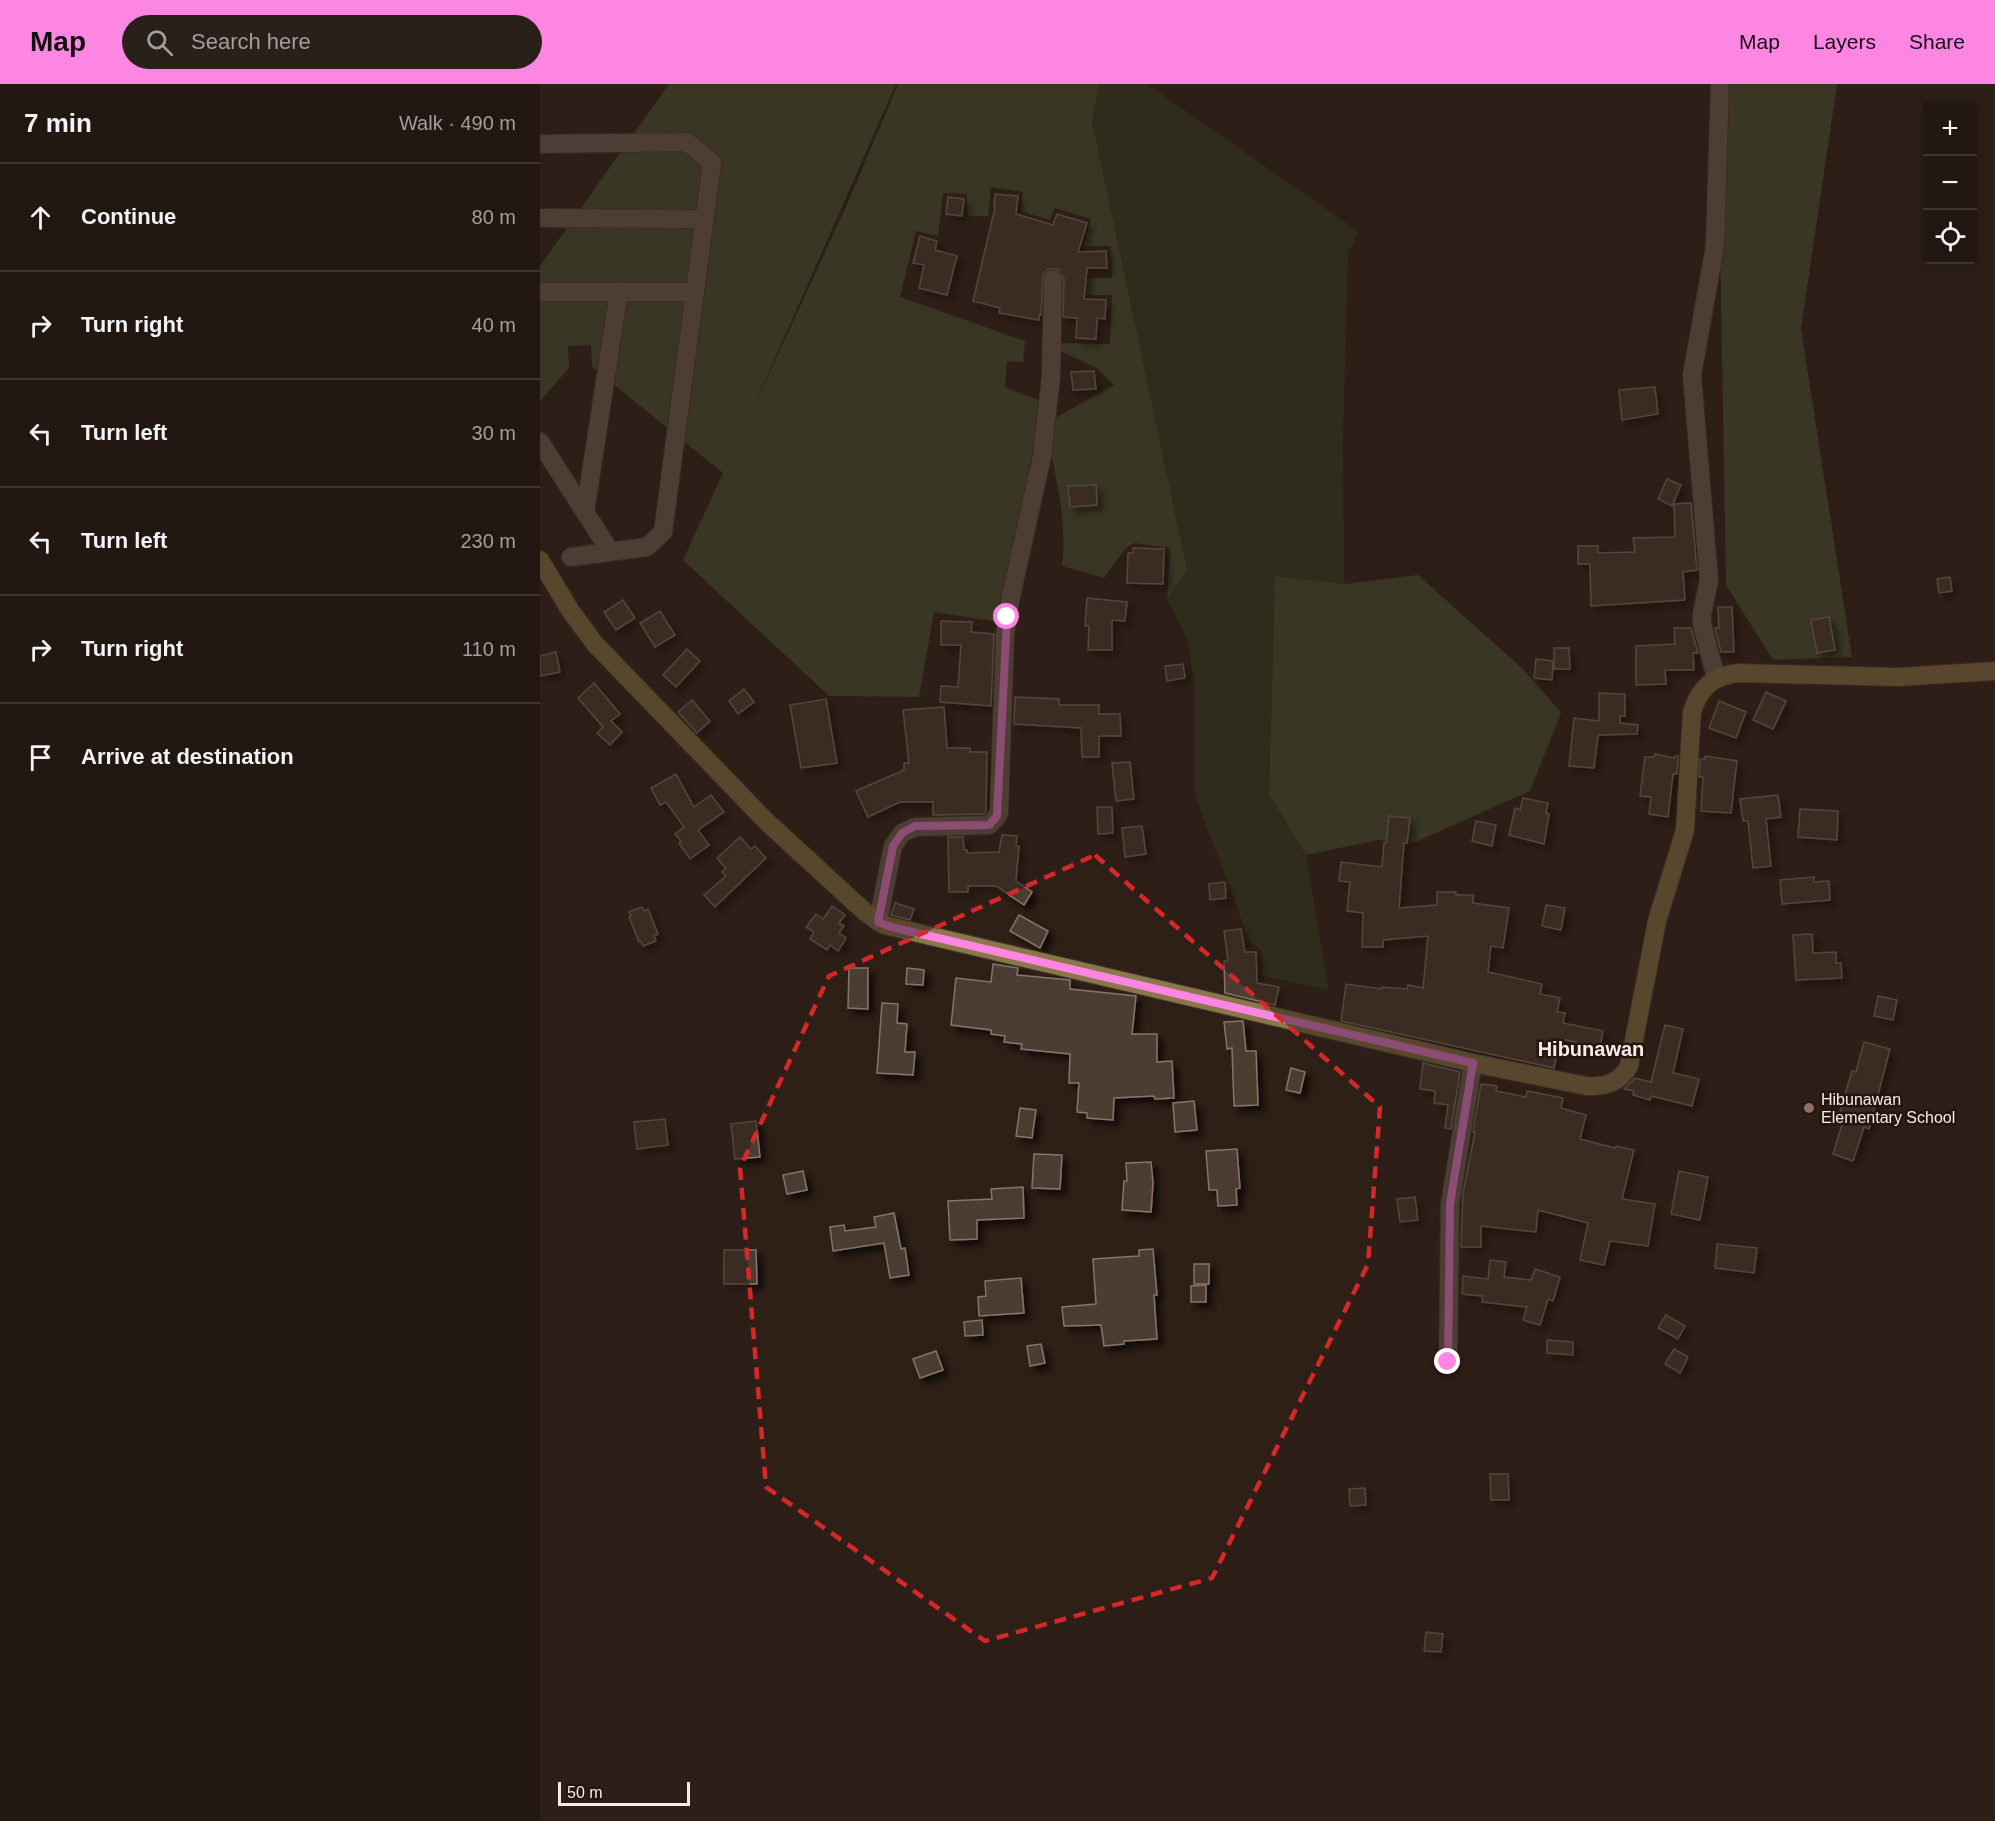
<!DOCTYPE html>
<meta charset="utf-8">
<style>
body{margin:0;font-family:Arial,sans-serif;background:#2a201a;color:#f1f3f6}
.controls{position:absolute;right:18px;top:18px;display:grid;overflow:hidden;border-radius:6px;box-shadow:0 3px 15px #0003}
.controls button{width:54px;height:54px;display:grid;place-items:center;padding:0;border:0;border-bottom:2px solid #3f3631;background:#221711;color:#f1f3f6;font:30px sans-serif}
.scale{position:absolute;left:18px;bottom:15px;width:132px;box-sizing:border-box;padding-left:6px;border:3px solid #f7ede7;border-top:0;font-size:16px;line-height:21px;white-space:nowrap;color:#f7ede7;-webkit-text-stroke:4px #24160e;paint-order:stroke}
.stop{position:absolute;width:18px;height:18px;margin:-14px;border:4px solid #fd86e2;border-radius:50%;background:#fff}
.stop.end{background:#fd86e2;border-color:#fff;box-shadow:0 2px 6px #0008}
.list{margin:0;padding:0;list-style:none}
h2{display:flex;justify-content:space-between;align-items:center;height:78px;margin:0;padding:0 24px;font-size:26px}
h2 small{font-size:20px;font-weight:400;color:#a29f9f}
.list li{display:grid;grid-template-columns:39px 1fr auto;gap:18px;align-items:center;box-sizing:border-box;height:108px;padding:0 24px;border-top:2px solid #3f3631}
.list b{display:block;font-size:22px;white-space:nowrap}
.list em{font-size:20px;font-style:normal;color:#a29f9f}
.icon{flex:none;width:33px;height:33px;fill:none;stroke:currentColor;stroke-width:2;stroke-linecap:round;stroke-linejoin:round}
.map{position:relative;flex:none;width:1455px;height:1737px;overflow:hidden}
header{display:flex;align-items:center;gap:36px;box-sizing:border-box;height:84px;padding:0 30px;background:#fd86e2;color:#111}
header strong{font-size:28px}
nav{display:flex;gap:33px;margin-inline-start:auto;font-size:21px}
.search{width:420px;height:54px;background:#2a201a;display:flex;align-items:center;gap:15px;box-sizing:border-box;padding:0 21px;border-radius:33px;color:#a29f9f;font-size:22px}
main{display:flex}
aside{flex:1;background:#221711}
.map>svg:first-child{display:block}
.green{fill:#323c21}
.forest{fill:#475332}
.building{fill:#4c3c33;stroke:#86746a;stroke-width:1.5;filter:url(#shadow)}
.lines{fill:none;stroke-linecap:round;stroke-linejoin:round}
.street-casing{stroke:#483b35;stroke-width:20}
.secondary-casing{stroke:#483b35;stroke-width:20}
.street{stroke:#746259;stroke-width:18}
.secondary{stroke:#8c7748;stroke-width:18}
.route{stroke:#fd86e2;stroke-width:8}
.marked{fill:none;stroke:#d62828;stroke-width:4.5;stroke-dasharray:12 8;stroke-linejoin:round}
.education-dot{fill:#8d6e63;stroke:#24160e;stroke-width:2}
.labels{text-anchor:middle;stroke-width:5;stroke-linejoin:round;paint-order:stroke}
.poi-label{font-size:16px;fill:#f7ede7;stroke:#24160e;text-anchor:start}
.quarter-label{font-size:20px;font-weight:bold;fill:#f7ede7;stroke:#24160e}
</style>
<header>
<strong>Map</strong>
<div class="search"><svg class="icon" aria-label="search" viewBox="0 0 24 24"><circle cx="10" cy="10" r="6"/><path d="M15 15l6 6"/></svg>Search here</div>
<nav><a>Map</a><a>Layers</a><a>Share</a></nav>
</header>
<main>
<aside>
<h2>7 min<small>Walk · 490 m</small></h2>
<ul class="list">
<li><svg class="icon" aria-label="ahead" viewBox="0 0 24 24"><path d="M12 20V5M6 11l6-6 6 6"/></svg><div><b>Continue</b></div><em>80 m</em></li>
<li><svg class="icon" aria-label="right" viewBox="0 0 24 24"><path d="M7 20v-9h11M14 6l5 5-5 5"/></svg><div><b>Turn right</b></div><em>40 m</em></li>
<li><svg class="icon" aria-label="left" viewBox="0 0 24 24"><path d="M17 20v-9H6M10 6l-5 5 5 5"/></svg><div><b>Turn left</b></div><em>30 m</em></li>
<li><svg class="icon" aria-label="left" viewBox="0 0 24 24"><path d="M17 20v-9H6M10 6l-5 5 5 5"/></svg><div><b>Turn left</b></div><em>230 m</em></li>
<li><svg class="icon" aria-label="right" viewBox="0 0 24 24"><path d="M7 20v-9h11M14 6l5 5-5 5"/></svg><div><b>Turn right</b></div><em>110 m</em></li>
<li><svg class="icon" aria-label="arrive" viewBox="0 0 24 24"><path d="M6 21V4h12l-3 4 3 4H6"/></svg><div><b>Arrive at destination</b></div></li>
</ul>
</aside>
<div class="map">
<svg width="1455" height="1737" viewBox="0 0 1455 1737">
<defs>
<filter id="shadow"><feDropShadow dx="5.5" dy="5.5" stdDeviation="3" flood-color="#0009"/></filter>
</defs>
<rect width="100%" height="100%" fill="#2e1f17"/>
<path class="green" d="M559,0H607L819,148L808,168L803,355L804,500L735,492L729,710L766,771L789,906L723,892L721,866L710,858L655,711V607L648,557L627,515L647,486L552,37Z"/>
<g class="forest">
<path d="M129,0H356L211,329L309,116L358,0H559L552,37L647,486L627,515L630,464L594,459L585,465L564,494L522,482C526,450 521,420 515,389C512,372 508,356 508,338L574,301L557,284L520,267L521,259L570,260L572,211H544L545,194H572L571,162H544L551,135L514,124L510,136L481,127L483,108L451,103L448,132H427V110L403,109L398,152L376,147L360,213L485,257L483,278L467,277L465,303L502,318L459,538L394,528L379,613L289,612L143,476L183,389L52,283L51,261L28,262L29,284L0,317V182Z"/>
<path d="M1181,0H1297L1261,245L1312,573L1233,576L1186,501L1180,153Z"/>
<path d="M878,491L984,586L1021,629L990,707L871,760L838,756L766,771L729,710L735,492L804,500Z"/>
</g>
<g class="building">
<path d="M455,110L478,112L476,130L513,141L517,130L547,139L538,168L566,167L567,184H547L544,215L566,216L565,235L557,234L556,255L536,254L537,234L523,233L524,195L518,185H508L503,190L501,231H499V236L459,229L460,224L433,217L455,124L454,123Z"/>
<path d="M408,113L424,115L422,132L406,130Z"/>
<path d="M380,152L397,157L395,166L417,172L407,211L379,204L384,181L373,179Z"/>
<path d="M554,287L556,305L533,306L531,288Z"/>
<path d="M1115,303L1118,330L1082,336L1079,306Z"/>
<path d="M1127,395L1141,401L1132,422L1118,415Z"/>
<path d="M556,401L557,421L530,423L528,402Z"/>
<path d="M1151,419L1157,486L1143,488L1145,516L1051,522L1050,480H1038V462H1058V469L1095,468L1093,454L1135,453L1134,420Z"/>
<path d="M593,464L624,465L623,500L587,499L588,469H593Z"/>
<path d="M1410,493L1412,507L1399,509L1397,495Z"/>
<path d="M547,514L587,518L585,537L572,536V566H548L549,542H545Z"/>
<path d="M83,516L95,534L76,546L64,528Z"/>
<path d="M1178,523H1192L1194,568H1181L1175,544H1179Z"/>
<path d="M120,527L135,551L115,563L100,539Z"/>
<path d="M1289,533L1295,566L1277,569L1271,536Z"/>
<path d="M401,537L432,538L431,548L454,550L451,622L400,618L401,602L418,603L421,561H401Z"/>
<path d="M1134,544H1151L1158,569H1153L1154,586H1125L1126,600L1096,601V562L1135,560Z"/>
<path d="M1014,564H1029L1030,585H1014Z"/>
<path d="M147,565L160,577L136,603L123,591Z"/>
<path d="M16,568L20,588L0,592V572Z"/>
<path d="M996,575L1013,577L1012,596L994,594Z"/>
<path d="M643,580L645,594L627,597L625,582Z"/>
<path d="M54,599L80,630L71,637L82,648L70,661L57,649L63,643L38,614Z"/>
<path d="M204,605L214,618L198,630L189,617Z"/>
<path d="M1226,608L1246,617L1233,645L1213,636Z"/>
<path d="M1059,609L1085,610V632H1080V639L1098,641L1097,650L1058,651L1054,684L1029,682L1034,634L1059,637Z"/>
<path d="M475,613L519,615V621H559V630H580L581,652H559V673H542L541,644L474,640Z"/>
<path d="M286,615L297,679L261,684L250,621Z"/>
<path d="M152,616L170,637L157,649L138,628Z"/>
<path d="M1179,617L1206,628L1196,654L1169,644Z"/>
<path d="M404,623L407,664H430V668H447L446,728L444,730L393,731V718H360L328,733L316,707L364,686V679H369L363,626Z"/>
<path d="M1115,670L1134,674L1135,672H1138L1137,690H1133L1128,733L1109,730L1111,713L1100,712L1105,673H1114Z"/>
<path d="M1165,672L1197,677L1191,729L1161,727L1163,693H1159L1160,675H1165Z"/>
<path d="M590,678L594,715L576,717L572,679Z"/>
<path d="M136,690L154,723L171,711L184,728L158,746L169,761L150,775L139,759L141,757L135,750L144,743L126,718L120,721L111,704Z"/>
<path d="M1238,711L1241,733L1226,735L1231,782L1213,784L1208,737H1203L1200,715Z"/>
<path d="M983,714L1008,719L1006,729L1009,730L1004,760L969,751L975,724L980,726Z"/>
<path d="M557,723H572L573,749L558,750Z"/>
<path d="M1260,725L1298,727L1297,756L1258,753Z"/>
<path d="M849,732L870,734L867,759H864L859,824L897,821V808H916V811H933V819L969,824L963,864L951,862L948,888L1002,900L1000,910L1020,914L1017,928L1025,929L1023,939L1063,947L1060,963L1020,955L1014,984L801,937L806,900L842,905V903L867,905L868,901L883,904L888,852L843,856V863H822L823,829L807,827L810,798L799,797L801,778L842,783L844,759H846Z"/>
<path d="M936,737L956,741L952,762L932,757Z"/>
<path d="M602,742L606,770L585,773L582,744Z"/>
<path d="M462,751L477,752L476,762H479L476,797L492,808L484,821L456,802H428V808H409L408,753H423L424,766H427V769L459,768Z"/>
<path d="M200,753L211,765L215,762L226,774L175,823L164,811L186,792L182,788L186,784L177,774Z"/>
<path d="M1274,793V798L1289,797L1290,816L1242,820L1240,796Z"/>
<path d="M685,798L686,814L670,816L669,800Z"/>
<path d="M355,819L374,825L370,836L351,831Z"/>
<path d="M1006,821L1025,824L1021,846L1002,842Z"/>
<path d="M292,822L305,831L299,839L304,842L299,849L306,854L298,867L290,861L287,866L270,855L274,848L266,843L276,830L283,835Z"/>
<path d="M102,823L104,827L108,825L118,850L114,852L116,857L103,862L101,857L99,858L89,833L91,832L89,828Z"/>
<path d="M479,831L508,847L500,864L470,847Z"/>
<path d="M701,845L705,868H716L717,899L739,903L735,921L685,909L684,877H688L684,847Z"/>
<path d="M1272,850L1273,869L1296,868V879H1301L1302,894L1256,896L1253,851Z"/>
<path d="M453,880L478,884L477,891L530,896V905L596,912L592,950H617V978L632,977L634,1014L615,1015L614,1012L574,1014L573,1036L547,1034V1029L537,1028L539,999H529L530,970L481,965L482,960L464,958L465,952L451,950V946L411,941L416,894L451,898Z"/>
<path d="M309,884H328V925L308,924Z"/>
<path d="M367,884L384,886L383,901L366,900Z"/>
<path d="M1338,912L1357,916L1353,936L1334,932Z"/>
<path d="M342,919L358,920L357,939L367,940L365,968H375L373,991L337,989Z"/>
<path d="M703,937L706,967H716L718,1021L694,1022L692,964L687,965L684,938Z"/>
<path d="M1125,941L1143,945L1133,989L1159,995L1152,1022L1111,1012L1110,1016L1093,1011L1094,1007L1084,1005L1095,994L1111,998Z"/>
<path d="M1324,958L1350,965L1329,1045L1324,1043L1313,1077L1293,1070L1303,1037L1298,1035L1312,987L1316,988Z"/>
<path d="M883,979L920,988L911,1045L905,1044L908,1021L894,1019L895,1007L880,1005Z"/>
<path d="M751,984L765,988L760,1009L746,1006Z"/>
<path d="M941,1000L957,1002L956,1007L986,1013L987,1007L1023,1014L1021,1024L1046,1031L1040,1055L1075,1064L1076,1062L1094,1066L1082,1115L1115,1120L1108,1162L1070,1157L1064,1181L1040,1176L1048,1139L998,1126L996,1148L941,1142V1163H921L923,1109L935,1048H933Z"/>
<path d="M654,1017L657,1046L635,1048L633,1019Z"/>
<path d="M480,1024L496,1026L492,1054L476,1052Z"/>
<path d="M125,1035L128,1061L97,1065L94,1038Z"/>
<path d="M216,1037L220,1073L195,1075L191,1040Z"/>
<path d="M697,1065L700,1104L696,1105L697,1121L678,1122L677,1106H669L666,1067Z"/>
<path d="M494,1070L522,1071L520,1105L492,1104Z"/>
<path d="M611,1078L613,1099L611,1128L582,1126L584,1097H587L586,1079Z"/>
<path d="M263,1087L267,1106L247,1110L243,1091Z"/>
<path d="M1139,1087L1168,1093L1160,1136L1131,1130Z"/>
<path d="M483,1103L484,1134L437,1136V1155L410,1156L408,1117L452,1115L451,1105Z"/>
<path d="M875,1113L878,1136L860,1138L857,1115Z"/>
<path d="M354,1129L361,1165L365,1164L369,1191L350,1194L344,1159L293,1167L290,1143L304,1141L305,1147L336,1143L334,1133Z"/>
<path d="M1177,1160L1217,1164L1214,1189L1175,1184Z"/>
<path d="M613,1165L617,1211H614L617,1255L584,1257V1260L564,1262L561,1241L524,1242L522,1223L556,1220L553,1175L599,1172V1166Z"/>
<path d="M184,1166H216L217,1200H184Z"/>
<path d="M950,1176L966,1178L964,1193L991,1196L995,1185L1020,1193L1013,1217L1008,1215L1000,1241L983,1236L987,1223L942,1218V1212L922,1210L923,1192L948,1195Z"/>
<rect x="654" y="1180" width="15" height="20"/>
<path d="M481,1194L484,1229L439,1232L438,1213L446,1212L445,1197Z"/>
<path d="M666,1201V1218H651V1202Z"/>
<path d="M1126,1231L1145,1242L1138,1255L1118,1244Z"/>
<path d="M442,1236L443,1251L425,1252L424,1238Z"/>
<path d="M1007,1256L1033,1258V1271L1007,1269Z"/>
<path d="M501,1260L505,1279L490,1282L487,1262Z"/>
<path d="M1134,1265L1148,1273L1140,1289L1125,1280Z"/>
<path d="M396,1267L403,1286L380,1294L373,1275Z"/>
<path d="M950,1390H968L969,1416H951Z"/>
<path d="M825,1404L826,1421L810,1422L809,1405Z"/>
<path d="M886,1548L903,1550L901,1568L884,1567Z"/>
</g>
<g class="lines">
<defs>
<g id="street">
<path d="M0,60L147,58L172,79L123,448L107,463L31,473"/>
<path d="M0,134L164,135"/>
<path d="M0,208H155"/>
<path d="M0,358L70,467"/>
<path d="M45,428L79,207"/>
<path d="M1176,594L1162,540V530L1169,496L1152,291L1175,162L1180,0"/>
<path d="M338,838L353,762L362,749L375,743L449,741L455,735L459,729L465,550L470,517L502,372L511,293L513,195"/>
<path d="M908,1278L910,1120L933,979"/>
</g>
<path id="secondary" d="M0,476L30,526L55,560L227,738L325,828L344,841L933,979L1046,1002C1065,1003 1080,999 1089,982L1117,837L1145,746L1152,628C1160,603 1173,592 1198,589L1357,593L1455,587"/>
</defs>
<use href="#street" class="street-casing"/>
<use href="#secondary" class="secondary-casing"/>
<use href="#street" class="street"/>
<use href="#secondary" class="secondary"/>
</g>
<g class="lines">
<path class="route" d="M467,533L457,732L449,741L375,742L362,749L353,762L338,838L351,843L933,979L910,1120L908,1278"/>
</g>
<path d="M0 0H1455V1737H0ZM555,771L840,1023L828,1180L672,1494L445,1557L226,1403L200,1084L289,892Z" fill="#2e1f17" fill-opacity=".55" fill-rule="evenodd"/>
<path class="marked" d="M555,771L840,1023L828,1180L672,1494L445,1557L226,1403L200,1084L289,892Z"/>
<circle class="education-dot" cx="1269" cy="1024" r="6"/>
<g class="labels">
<g class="poi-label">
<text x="1281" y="1021">Hibunawan<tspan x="1281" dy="18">Elementary School</tspan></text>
</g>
<g class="quarter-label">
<text x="1051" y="972">Hibunawan</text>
</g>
</g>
</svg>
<div class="controls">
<button>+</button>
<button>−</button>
<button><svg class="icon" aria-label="locate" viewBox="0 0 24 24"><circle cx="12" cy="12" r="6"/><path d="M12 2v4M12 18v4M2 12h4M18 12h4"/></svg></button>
</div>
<div class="scale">50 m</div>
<div class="stop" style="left:467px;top:533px"></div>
<div class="stop end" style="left:908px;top:1278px"></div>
</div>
</main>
